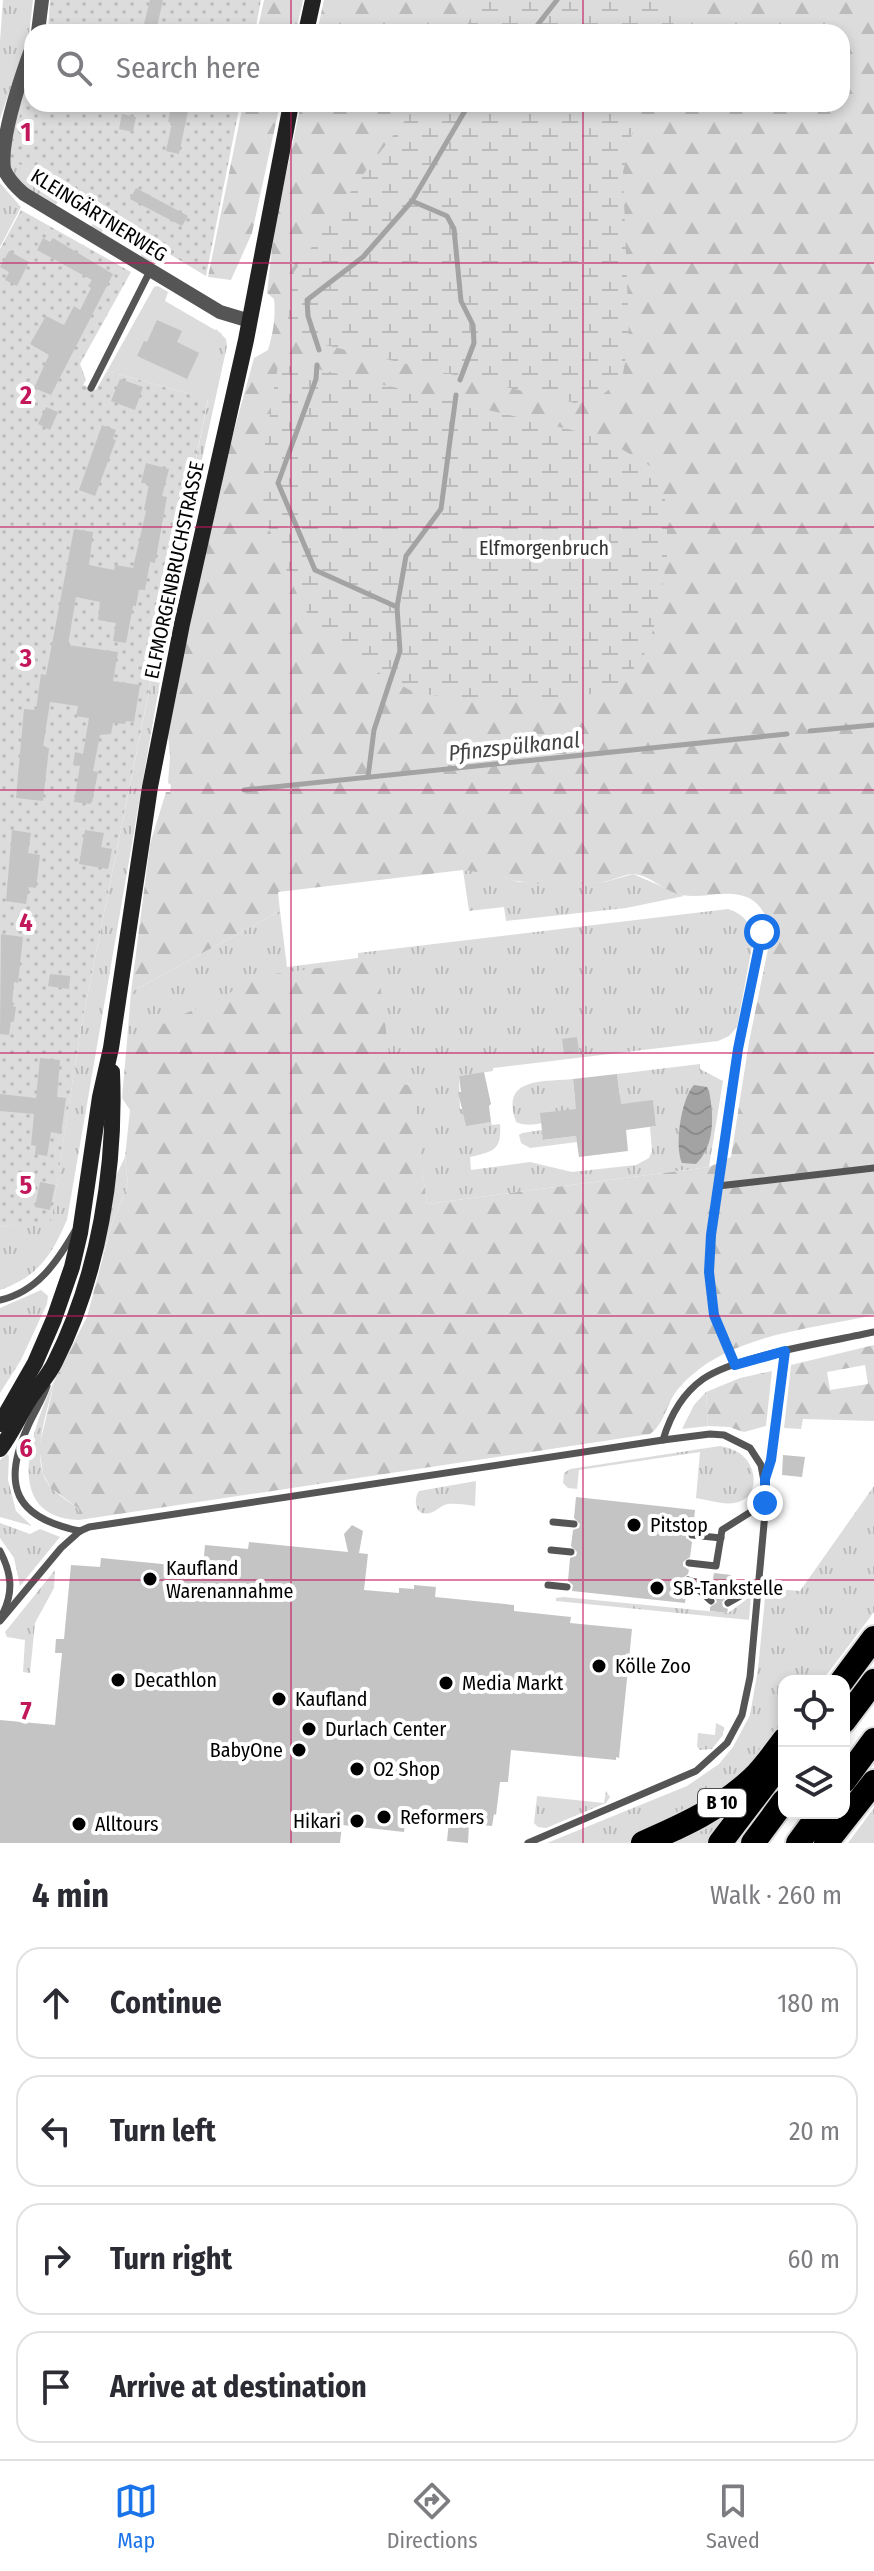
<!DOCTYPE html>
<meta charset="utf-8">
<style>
body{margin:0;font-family:"Fira Sans Condensed",sans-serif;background:#f2f2f3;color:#2b2b33}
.controls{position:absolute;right:24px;bottom:24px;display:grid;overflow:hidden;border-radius:16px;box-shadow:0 4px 12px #0003}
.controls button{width:72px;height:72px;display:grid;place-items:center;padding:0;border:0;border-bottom:2px solid #e1e1e2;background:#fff;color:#2b2b33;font:40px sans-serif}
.stop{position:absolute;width:24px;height:24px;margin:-18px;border:6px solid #1a73e8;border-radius:50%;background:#fff}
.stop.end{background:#1a73e8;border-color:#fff;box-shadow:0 2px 8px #0008}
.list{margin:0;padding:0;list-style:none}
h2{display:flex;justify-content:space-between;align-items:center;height:104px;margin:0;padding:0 32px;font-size:34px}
h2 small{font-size:26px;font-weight:400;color:#7c7c81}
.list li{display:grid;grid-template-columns:52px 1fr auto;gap:24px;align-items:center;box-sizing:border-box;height:112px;margin:0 16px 16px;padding:0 16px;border:2px solid #e1e1e2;border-radius:24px}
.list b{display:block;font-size:30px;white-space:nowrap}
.list em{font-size:26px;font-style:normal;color:#7c7c81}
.icon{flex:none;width:44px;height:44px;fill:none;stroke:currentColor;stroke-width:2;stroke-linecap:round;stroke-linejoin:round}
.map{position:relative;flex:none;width:874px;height:1843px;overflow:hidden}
.search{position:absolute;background:#fff;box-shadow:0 4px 12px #0003;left:24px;right:24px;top:24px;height:88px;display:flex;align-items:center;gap:20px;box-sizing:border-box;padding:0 28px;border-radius:24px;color:#7c7c81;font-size:30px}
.sheet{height:616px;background:#fff}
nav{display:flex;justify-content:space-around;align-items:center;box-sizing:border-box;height:112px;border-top:2px solid #e1e1e2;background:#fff;font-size:22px;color:#7c7c81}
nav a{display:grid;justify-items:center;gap:4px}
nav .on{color:#1a73e8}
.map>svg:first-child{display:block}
.grass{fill:url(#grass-tufts)}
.forest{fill:url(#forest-firs);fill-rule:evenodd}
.wetland{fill:url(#wetland-marsh)}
.park{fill:#dcdcdc}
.garden{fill:url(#garden-dots)}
.water{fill:url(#water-waves)}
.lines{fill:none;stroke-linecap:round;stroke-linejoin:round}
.stream{stroke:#a3a3a3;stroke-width:5}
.building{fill:#c4c4c4}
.highway-casing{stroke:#dbdbdb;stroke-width:28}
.lane{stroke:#555;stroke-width:7}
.street{stroke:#555;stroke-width:14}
.secondary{stroke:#222;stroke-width:16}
.highway{stroke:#000;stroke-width:24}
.route{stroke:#1a73e8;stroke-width:10}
.grid{fill:none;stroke:#c2185b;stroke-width:2;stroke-opacity:0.55}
.poi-dot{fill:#000;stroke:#fff;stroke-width:3}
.labels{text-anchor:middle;stroke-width:8;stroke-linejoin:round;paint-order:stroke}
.shield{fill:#fff;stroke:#4c4c4c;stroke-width:2}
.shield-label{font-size:18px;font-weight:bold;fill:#000}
.street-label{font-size:20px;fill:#000;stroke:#fff}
.park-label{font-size:20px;fill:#333;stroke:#fff}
.poi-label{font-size:20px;fill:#000;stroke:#fff;text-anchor:start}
.water-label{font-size:22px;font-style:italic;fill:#444;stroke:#fff}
.grid-label{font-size:26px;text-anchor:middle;font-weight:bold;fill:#c2185b;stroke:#fff;stroke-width:8;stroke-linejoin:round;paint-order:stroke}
</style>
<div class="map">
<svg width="874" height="1843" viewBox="0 0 874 1843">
<defs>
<pattern id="grass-tufts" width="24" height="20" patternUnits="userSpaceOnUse" patternTransform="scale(2)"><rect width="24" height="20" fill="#dcdcdc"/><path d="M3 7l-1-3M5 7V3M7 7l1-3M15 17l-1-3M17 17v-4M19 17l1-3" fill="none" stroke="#bbb"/></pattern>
<pattern id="forest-firs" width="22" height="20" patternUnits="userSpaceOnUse" patternTransform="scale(2)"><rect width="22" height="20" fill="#dcdcdc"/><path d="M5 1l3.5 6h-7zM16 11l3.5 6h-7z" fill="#bbb"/></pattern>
<pattern id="wetland-marsh" width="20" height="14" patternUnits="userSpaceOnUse" patternTransform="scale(2)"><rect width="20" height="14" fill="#dcdcdc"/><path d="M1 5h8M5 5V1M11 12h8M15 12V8" fill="none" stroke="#bbb"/></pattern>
<pattern id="garden-dots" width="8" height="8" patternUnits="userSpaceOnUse" patternTransform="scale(2)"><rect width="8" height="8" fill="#dcdcdc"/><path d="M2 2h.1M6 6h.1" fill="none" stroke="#bbb" stroke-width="1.8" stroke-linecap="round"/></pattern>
<pattern id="water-waves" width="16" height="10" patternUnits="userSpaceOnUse" patternTransform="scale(2)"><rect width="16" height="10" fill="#a3a3a3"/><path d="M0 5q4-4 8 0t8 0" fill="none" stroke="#8b8b8b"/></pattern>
</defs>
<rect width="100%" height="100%" fill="#fff"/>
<g class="grass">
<path d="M3,0H33L29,34L0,119V41Z"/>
<path d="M32,62V80L7,156L159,249L151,264L140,257L146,247L107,224L100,235L90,229L95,219L60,199L55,206C39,197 20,187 10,171C0,146 23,88 32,62Z"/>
<path d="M0,183L21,207L0,247Z"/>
<path d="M216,329L226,339L227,346L184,542L67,1220C51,1256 39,1276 0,1290V1227L51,1221L81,1027L208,400L181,391Z"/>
<path d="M463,870L490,873L519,882L561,883L605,882L633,874L684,896L626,908L506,921L504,907L469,911Z"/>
<path d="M728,909C744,914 752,924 753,941L737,1027L729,1036L718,1041L493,1068V1071L459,1076L460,1109H463L466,1125L491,1122L492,1125L500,1124C502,1151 493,1151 470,1157L471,1170L530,1162L572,1172L636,1165L649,1158L652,1151L650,1127L656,1126L653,1101L613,1105L612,1096L620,1095L617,1074L700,1064V1069L723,1081L709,1167L427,1204L410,1084L393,1087L127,1041L131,992L280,911L287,967L358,958V953Z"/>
<path d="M573,1079L575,1100L583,1108C564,1115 535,1131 516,1122C500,1077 542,1082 573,1079Z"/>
<path d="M542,1130L544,1140L576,1136L577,1142L530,1148L521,1143L519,1135L522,1133Z"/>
<path d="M125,1157L128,1185L112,1223L102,1258L115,1178Z"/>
<path d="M41,1290L48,1296L47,1304L21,1360L0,1393V1308Z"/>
<path d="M55,1379C48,1409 29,1458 49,1485C57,1495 70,1502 79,1509V1520C0,1517 32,1428 55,1379Z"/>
<path d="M706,1392L708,1426L682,1429L694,1405Z"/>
<path d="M720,1446C729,1448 737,1450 744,1457C756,1468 759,1493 741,1501C729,1507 709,1500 696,1498L700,1452L579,1470L577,1489L568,1488L563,1483L564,1473L570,1469Z"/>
<path d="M7,1454L9,1456L8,1480L16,1511L32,1526L0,1517V1460Z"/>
<path d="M476,1481L475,1506C467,1505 457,1503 448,1504C441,1505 437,1511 430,1513C415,1517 413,1499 419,1491Z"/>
<path d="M874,1486V1612L822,1681H784V1733L752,1768L671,1824L628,1843H547L687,1786L719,1764L733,1747L750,1715L758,1669L766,1588L800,1591Z"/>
<path d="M0,1523L30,1534L40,1529L60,1537L20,1586L14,1558L0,1538Z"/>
<path d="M55,1570L54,1588L35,1623L30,1673L23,1672L25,1640L7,1637L5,1632Z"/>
<path d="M751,1596L749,1620L556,1601V1598L563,1597L728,1613Z"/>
<path d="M716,1723L724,1727L723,1735L712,1749L700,1750L697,1746L698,1733L715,1735Z"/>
<path d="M606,1791L610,1797L606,1803L546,1828L538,1827L534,1823L537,1796L604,1803Z"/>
<path d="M732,1807L711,1843H665Z"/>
<path d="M874,1808V1843H848Z"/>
</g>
<g class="forest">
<path d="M264,0H303L296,32H257Z"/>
<path d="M324,0H874V1315C816,1328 738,1334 692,1375C685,1381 677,1389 672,1398C665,1411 662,1426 650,1434L79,1520V1509L51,1488L43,1474L39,1448L55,1379L87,1317L112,1223L128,1185L125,1157L130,1110L122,1098L127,1041L267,975L377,960L393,1086L411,1084L427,1204L709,1167L731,1157L749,1042L770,939C770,923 764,906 749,898C729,888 703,899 682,895C665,892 649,874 632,874C622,875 612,881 602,882C576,885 543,886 517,881C499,877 482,872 463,870L278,892L280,911L131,992L150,844L166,792H170L171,785L168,783L170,756L168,734L181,658L224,467L254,358L268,350C273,333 276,317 274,299L267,293L274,230L301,104H842V32H317Z"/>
<path d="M243,104H280L252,233L231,280L208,277Z"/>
<path d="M874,1345V1421L803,1419L801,1429L784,1428L791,1365ZM865,1365L868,1384L830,1390L827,1372Z"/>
<path d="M772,1371L766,1426L744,1432L729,1427L708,1426L706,1392L740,1378Z"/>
</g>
<g class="wetland">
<path d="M481,0H683V2L670,32H463Z"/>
<path d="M418,104H639L623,172L629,339L622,379L601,396L575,403L299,339L286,332L294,272L369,166Z"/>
<path d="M293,363L601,437L652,467L667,505V556L660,603L648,649L619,689L550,701L477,700L415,693L342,652L303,608L263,515L265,444L278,365Z"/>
</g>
<path class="park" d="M158,286L168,292L165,301L222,334L208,399L107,371L154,287Z"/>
<g class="garden">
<path d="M50,0H261L255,32H48Z"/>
<path d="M32,80V104H240L206,276L6,156Z"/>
<path d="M21,210L131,272L80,364L86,380L83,385L96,390L107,371L208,399L81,1027L51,1222L0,1227V249Z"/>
</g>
<path class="water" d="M694,1085L707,1087L709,1091C714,1116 715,1145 696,1164L682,1163C674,1147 681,1098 694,1085Z"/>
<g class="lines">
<g class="stream">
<path d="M532,32L557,0"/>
<path d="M412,201L447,216L454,229L461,301L473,325L474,343L460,380"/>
<path d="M319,350L308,316L307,300L363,257L412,201L469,104"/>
<path d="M317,365L316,379L278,483L315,570L397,607"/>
<path d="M810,731L874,725"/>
<path d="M368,777L374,730L400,651L397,607L406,556L441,509L456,395"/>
<path d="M244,790L787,734"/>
</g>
</g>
<g class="building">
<path d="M150,0H163L156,31L143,28Z"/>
<path d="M171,108L188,111L179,154L166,151L172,123L168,122Z"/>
<path d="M122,114L136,117L133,132L119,129Z"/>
<path d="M136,188L188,216L182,226L130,199Z"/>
<path d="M43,238L50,242L53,238L113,274L51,395L34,388L49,355L30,344L46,316L64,325L74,306L80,310L91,288L88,286L92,280L37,250Z"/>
<path d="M9,251L29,262L17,286L5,280L9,272L0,267Z"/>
<path d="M157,320L182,331L177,342L199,353L187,379L137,356L144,341L147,342Z"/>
<path d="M120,379L143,387L135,410L111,401Z"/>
<path d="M46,407L58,412L50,430L38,424Z"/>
<path d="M102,425L116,430L113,439L116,440L95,496L79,490Z"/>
<path d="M146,463L169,469L162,496L167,497L155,563L150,562L145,590L139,589L136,606H133L126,643L113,641L116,623L98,620L100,602L76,597L68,645L118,652L113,681L140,685L134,722L126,721L125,724L113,723L111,734L100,735L93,771L98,772L92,802L90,804L74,802L80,766L73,765L75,752L83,754L89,718L76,716L78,706L50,702L43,747L49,748L43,801L16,798L24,709L36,710L41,674L46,675L74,529L93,532L89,565L114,570L115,565L133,568L146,511L144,510L149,484L141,483Z"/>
<path d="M12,830L31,833L28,853L40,855L36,888L29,887L26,904L6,901Z"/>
<path d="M85,830L104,833L101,847L112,849L108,869L79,864Z"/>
<path d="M1,934L23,937L18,983L14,982L12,1006L16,1007L14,1021H11L9,1035L0,1034Z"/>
<path d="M50,974L70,976L69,989L48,986Z"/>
<path d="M577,1037L579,1052L564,1054L562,1039Z"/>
<path d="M40,1058L60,1060L57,1097L66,1098L61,1134L51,1132L47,1156L35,1154L36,1146L31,1145L34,1114L0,1111V1094L36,1098Z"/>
<path d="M484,1072L491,1104L489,1106L491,1122L466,1126L458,1092H461L459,1076Z"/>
<path d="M617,1074L621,1104L653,1100L656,1126L626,1130L628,1151L579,1157L576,1136L543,1140L540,1113L576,1109L573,1079Z"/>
<path d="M40,1182L55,1185L50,1210L35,1207Z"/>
<path d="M783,1455L805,1457L802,1477L782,1475Z"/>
<path d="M576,1497L695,1510L693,1529L686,1534V1538L692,1542L690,1557L683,1562V1566L689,1570L688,1574L682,1579L687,1588L685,1603L572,1591L573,1585L568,1581L570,1558L576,1556L577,1552L571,1546L573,1530L579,1528L580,1524L574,1518Z"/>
<path d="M352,1525L363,1531L359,1553L368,1554L364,1590L399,1593V1588L414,1589V1585L436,1587L435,1597L514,1605V1611L571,1617L570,1623L632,1629L619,1758L616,1757V1760L511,1750L508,1782H500L496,1815L494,1814L492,1826L469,1824L468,1843L447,1841L449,1822L406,1817L404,1832L342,1825L340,1843H0V1720L55,1725L62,1653H55L56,1639H64L71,1565L100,1567L101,1558L203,1568L205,1545L248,1549L249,1542L348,1552L344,1534Z"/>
<path d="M714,1573L731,1575V1581L724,1586L729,1595L722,1602L723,1607L728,1609L727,1613L710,1611V1607L717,1602L712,1591L717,1590L719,1585L713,1578Z"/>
</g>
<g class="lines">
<defs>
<g id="highway">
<path d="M842,1681L874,1638"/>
<path d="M844,1721L874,1681"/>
<path d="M844,1781L874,1740"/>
<path d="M643,1843C682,1826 720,1809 752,1779C764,1768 774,1753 784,1740"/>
<path d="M720,1843L771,1776"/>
<path d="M753,1843L784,1801"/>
<path d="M798,1843L820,1813"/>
<path d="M826,1843L874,1782"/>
</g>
</defs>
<use href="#highway" class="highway-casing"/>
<g class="lane">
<path d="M91,388L150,271"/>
<path d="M718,1186L874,1168"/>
<path d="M0,1300C37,1292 57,1262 75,1231"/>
<path d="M735,1365L714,1315L709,1272L711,1235L738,1049L762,932"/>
<path d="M47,1386C42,1401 34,1412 28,1426C1,1486 15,1518 80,1531"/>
<path d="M663,1440C670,1416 682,1394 703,1379C738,1355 830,1342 874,1332"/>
<path d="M765,1479L771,1460L785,1351"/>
<path d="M553,1522L574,1524"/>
<path d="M692,1535L721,1538"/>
<path d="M551,1550L571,1552"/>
<path d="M0,1551C11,1572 14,1591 3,1613"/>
<path d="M689,1563L716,1566L722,1530L765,1503"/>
<path d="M688,1580L711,1601"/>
<path d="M690,1581L713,1585"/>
<path d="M548,1585L567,1587"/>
<path d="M730,1587L758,1590"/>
<path d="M728,1603L751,1590"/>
<path d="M0,1621L61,1548L80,1531L89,1527L663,1440L710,1434L724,1435L750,1448L761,1465L766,1492L765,1513L750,1677L742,1715L727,1743L696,1771L528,1843"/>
</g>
<g class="street">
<path d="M38,32L42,0"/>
<path d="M32,47C21,77 0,139 4,169C8,179 16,187 24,194L220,312L250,321"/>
</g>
<g class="secondary">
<path d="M306,32L313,0"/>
<path d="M0,1424L35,1363L54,1319L72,1267L80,1233L100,1097L111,1048L150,787L182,624L246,340L291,104"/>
<path d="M0,1449C12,1433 20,1414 31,1397C39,1385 49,1375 55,1362C99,1275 116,1168 112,1072"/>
</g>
<use href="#highway" class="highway"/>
</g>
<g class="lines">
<path class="route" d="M762,932L738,1049L711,1235L709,1272L714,1315L735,1365L785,1351L771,1460L765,1479V1503"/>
</g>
<path class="grid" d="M291,0V32M583,0V32M291,104V1843M583,104V1843M0,263H874M0,527H874M0,790H874M0,1053H874M0,1316H874M0,1580H874"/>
<g class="poi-dot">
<circle cx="634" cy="1525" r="8"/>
<circle cx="150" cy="1579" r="8"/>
<circle cx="657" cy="1588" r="8"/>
<circle cx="599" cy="1666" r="8"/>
<circle cx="118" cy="1680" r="8"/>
<circle cx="446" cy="1683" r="8"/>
<circle cx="279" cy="1699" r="8"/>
<circle cx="309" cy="1729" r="8"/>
<circle cx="299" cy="1750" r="8"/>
<circle cx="357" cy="1769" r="8"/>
<circle cx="384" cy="1817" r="8"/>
<circle cx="357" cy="1821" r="8"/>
<circle cx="79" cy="1824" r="8"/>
</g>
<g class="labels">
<rect class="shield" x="698" y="1789" width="48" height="28" rx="6"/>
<g class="shield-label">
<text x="722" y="1809">B 10</text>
</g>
<g class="street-label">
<text transform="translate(99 215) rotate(32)" y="7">KLEINGÄRTNERWEG</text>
<text transform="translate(174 570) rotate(-78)" y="7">ELFMORGENBRUCHSTRASSE</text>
</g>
<g class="park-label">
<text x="544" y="555">Elfmorgenbruch</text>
</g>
<g class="poi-label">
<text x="650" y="1532">Pitstop</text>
<text x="166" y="1575">Kaufland<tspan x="166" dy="23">Warenannahme</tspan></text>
<text x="673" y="1595">SB-Tankstelle</text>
<text x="615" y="1673">Kölle Zoo</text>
<text x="134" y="1687">Decathlon</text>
<text x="462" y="1690">Media Markt</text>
<text x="295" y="1706">Kaufland</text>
<text x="325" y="1736">Durlach Center</text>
<text x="283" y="1757" text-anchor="end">BabyOne</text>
<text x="373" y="1776">O2 Shop</text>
<text x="400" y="1824">Reformers</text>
<text x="341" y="1828" text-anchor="end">Hikari</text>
<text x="95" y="1831">Alltours</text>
</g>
<g class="water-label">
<text transform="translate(514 746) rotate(-6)" y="8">Pfinzspülkanal</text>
</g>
</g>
<g class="grid-label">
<text x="26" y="141">1</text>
<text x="26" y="404">2</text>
<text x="26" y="667">3</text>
<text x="26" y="931">4</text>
<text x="26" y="1194">5</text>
<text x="26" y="1457">6</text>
<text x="26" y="1720">7</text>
</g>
</svg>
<div class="controls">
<button><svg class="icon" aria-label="locate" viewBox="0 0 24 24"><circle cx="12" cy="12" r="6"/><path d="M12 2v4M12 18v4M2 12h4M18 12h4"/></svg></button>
<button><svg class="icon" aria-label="layers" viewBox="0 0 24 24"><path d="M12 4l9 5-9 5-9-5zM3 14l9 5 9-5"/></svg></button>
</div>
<div class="stop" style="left:762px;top:932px"></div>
<div class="stop end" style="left:765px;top:1503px"></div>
<div class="search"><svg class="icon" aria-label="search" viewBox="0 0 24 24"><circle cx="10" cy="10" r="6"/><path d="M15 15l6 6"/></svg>Search here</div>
</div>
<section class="sheet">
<h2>4 min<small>Walk · 260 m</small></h2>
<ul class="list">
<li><svg class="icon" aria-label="ahead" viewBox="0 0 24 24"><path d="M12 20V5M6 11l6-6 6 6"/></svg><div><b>Continue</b></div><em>180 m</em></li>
<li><svg class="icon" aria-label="left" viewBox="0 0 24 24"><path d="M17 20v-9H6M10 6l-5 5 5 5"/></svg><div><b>Turn left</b></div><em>20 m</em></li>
<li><svg class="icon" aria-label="right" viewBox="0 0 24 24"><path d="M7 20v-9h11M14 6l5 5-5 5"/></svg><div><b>Turn right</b></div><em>60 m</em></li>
<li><svg class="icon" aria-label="arrive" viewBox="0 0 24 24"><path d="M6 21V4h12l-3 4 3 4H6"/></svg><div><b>Arrive at destination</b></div></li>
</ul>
</section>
<nav>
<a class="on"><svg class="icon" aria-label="map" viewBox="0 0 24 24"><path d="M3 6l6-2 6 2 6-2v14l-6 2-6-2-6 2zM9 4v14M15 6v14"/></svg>Map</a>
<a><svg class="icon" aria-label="directions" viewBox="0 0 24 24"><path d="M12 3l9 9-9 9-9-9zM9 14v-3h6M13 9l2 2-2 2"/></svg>Directions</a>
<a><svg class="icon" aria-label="saved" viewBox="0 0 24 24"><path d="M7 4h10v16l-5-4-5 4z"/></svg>Saved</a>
</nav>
